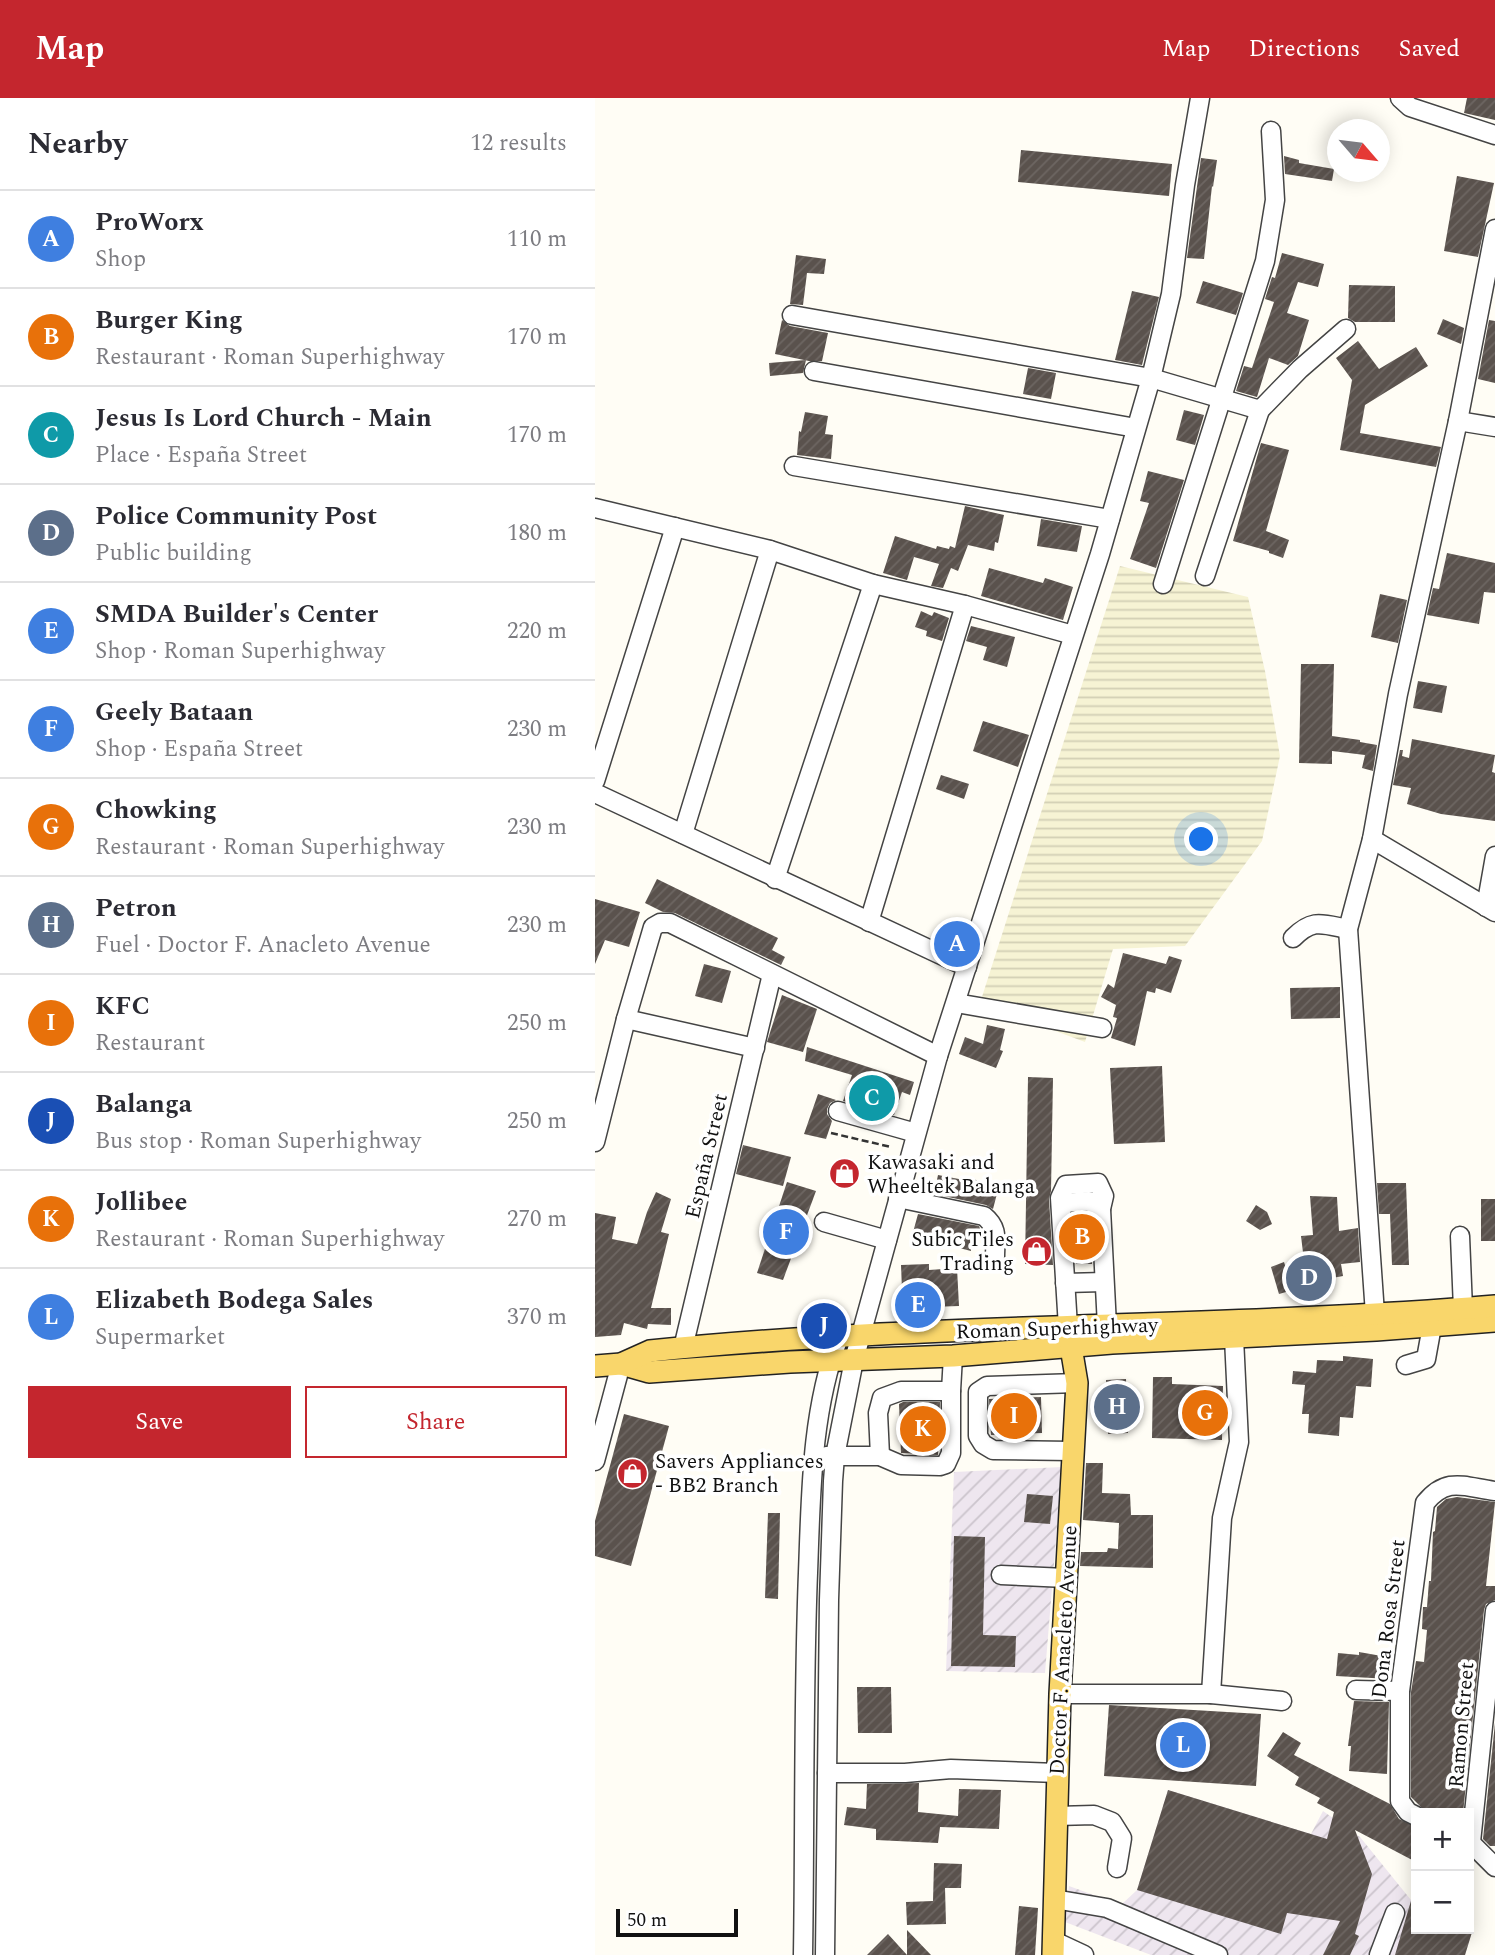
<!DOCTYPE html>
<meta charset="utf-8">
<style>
body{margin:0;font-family:Spectral,serif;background:#f2f2f3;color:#2b2b33}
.controls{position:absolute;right:21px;bottom:21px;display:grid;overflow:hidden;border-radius:0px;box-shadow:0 4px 18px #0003}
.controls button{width:63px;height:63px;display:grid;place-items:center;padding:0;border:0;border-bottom:2px solid #e1e1e2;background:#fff;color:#2b2b33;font:35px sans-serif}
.compass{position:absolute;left:732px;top:21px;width:63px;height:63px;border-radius:50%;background:#fff;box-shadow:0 4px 18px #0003;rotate:118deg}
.scale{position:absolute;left:21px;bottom:18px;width:122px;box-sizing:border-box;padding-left:7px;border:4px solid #111;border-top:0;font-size:19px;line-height:24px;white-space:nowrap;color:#111;-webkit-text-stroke:5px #fff;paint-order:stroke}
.you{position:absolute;left:607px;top:742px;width:24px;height:24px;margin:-18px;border:5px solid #fff;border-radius:50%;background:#1a73e8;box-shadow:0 0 0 10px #1a73e833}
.badge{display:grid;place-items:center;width:46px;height:46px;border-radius:50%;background:#c4262e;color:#fff;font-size:23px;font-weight:700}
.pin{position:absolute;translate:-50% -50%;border:4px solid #fff;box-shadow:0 2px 7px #0006}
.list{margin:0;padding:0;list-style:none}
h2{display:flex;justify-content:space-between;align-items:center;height:91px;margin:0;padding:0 28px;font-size:30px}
h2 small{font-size:23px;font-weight:400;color:#7c7c81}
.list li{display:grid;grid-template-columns:46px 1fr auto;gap:21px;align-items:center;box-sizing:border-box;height:98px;padding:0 28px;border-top:2px solid #e1e1e2}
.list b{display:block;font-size:26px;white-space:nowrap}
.list p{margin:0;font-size:23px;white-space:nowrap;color:#7c7c81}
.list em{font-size:23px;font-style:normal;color:#7c7c81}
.actions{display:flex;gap:14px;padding:21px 28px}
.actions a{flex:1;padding:16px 0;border:2px solid #c4262e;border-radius:0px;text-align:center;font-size:24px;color:#c4262e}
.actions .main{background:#c4262e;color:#fff}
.map{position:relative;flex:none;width:900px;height:1857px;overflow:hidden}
header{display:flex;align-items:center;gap:42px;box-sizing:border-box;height:98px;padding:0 35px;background:#c4262e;color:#fff}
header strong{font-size:33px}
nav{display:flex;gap:38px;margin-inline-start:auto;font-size:24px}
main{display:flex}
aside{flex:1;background:#fff}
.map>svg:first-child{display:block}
.industrial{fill:url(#industrial-furrows)}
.farmland{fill:url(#farmland-rules)}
.building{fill:url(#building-hatch)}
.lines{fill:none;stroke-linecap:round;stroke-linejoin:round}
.minor-casing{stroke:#444;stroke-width:21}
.major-casing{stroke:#222;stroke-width:24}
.path{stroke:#333;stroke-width:2.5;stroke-dasharray:7 3.5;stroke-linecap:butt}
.minor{stroke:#fff;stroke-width:18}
.major{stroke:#f9d66b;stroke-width:21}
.labels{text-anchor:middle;stroke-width:7;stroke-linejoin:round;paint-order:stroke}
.street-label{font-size:21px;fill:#111;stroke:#fff}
.poi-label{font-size:21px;fill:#111;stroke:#fff;text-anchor:start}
</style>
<header>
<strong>Map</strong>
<nav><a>Map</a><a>Directions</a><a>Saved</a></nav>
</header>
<main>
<aside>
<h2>Nearby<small>12 results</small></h2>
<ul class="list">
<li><span class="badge" style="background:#3f7fe0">A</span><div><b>ProWorx</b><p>Shop</p></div><em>110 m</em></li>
<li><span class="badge" style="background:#e8710a">B</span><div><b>Burger King</b><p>Restaurant · Roman Superhighway</p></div><em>170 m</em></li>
<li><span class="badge" style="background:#0f9aa8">C</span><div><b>Jesus Is Lord Church - Main</b><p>Place · España Street</p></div><em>170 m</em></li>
<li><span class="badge" style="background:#5c6f8a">D</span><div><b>Police Community Post</b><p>Public building</p></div><em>180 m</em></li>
<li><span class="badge" style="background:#3f7fe0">E</span><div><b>SMDA Builder's Center</b><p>Shop · Roman Superhighway</p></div><em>220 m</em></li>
<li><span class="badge" style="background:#3f7fe0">F</span><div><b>Geely Bataan</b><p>Shop · España Street</p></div><em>230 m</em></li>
<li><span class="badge" style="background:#e8710a">G</span><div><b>Chowking</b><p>Restaurant · Roman Superhighway</p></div><em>230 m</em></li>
<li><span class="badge" style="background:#5c6f8a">H</span><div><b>Petron</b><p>Fuel · Doctor F. Anacleto Avenue</p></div><em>230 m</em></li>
<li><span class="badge" style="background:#e8710a">I</span><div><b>KFC</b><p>Restaurant</p></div><em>250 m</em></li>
<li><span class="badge" style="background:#1a4fb4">J</span><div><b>Balanga</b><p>Bus stop · Roman Superhighway</p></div><em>250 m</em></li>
<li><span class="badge" style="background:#e8710a">K</span><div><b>Jollibee</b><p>Restaurant · Roman Superhighway</p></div><em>270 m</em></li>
<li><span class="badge" style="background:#3f7fe0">L</span><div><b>Elizabeth Bodega Sales</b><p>Supermarket</p></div><em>370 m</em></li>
</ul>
<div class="actions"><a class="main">Save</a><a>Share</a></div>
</aside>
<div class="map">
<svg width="900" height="1857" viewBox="0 0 900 1857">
<defs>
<pattern id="industrial-furrows" width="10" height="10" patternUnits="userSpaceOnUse" patternTransform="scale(1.75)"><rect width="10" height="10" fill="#eee6ef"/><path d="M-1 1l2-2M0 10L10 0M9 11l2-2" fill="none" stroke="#cbc4cc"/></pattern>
<pattern id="farmland-rules" width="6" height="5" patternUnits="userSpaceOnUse" patternTransform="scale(1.75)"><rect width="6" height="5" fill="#f6f3d4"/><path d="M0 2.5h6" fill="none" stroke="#d2cfb5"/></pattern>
<pattern id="building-hatch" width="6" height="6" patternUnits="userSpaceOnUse" patternTransform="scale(1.75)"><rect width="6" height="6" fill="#5a524d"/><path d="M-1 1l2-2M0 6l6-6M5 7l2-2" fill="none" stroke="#6d6662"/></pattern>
</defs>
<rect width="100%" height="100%" fill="#fffdf5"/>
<g class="industrial">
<path d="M467,1369L450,1575L351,1573L359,1374Z"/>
<path d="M573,1692L716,1736L728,1713L765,1739L816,1802L821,1804V1831H874V1825L879,1827L870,1857H556L470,1824L474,1788L526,1807L542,1792Z"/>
</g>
<path class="farmland" d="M525,468L653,499L670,573L685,658L667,743L590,848L518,851L490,944L385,905Z"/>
<g class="building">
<path d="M872,0H900V22L869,15Z"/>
<path d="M426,52L577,66L574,98L423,84Z"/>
<path d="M689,58L704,62V65L739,71L737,83L690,76Z"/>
<path d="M606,60L622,62L618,89L617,88L609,161L592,160Z"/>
<path d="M862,78L899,85L883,159L849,153Z"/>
<path d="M687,155L729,166L723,189L703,184L692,215L714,222L703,258L693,267L674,260L662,299L641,293L649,268L657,270L679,204L670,201L677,179L680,180Z"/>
<path d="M201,157L231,161L229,176L212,175L208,207L195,206Z"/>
<path d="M608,183L648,195L641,217L601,205Z"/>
<path d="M754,187L800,188V224H760L753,220Z"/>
<path d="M537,193L564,199L547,267L520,262Z"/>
<path d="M848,221L869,230L866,246L842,236Z"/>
<path d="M187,222L195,228L233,235L227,263H214L180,256Z"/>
<path d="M894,222L900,223V285L883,281Z"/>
<path d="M763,243L784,271L821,249L833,268L770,307L765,335L846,349L841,369L745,352L757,282L741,260Z"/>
<path d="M211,262L208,275L175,278L174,265Z"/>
<path d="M433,270L461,275L456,301L428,296Z"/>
<path d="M589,312L609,317L600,347L581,342Z"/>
<path d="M210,314L233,318L230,336L238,337L236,361L202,357L204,333L206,334Z"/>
<path d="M666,345L694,352L671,433L694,442L688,460L674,455V453L638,443Z"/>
<path d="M553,373L589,382L561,470L535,461L554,405L545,403Z"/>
<path d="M370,408L409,417L403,445L400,444L399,453L373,447L363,473L356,470L348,490L336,488L344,466L319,459L312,482L288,475L300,438L341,451L342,448L354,451L355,448L360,450Z"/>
<path d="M446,421L487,428L482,454L442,448Z"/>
<path d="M852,455L900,465V495L889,494L884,526L832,517L838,490L844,491Z"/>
<path d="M394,470L448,485L450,480L478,489L468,522L386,498Z"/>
<path d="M785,496L812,502L803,545L776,539Z"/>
<path d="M326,513L337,518L339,514L354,520L347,543L331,538L332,533L320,529Z"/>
<path d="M376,528L420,539L412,569L388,562L392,549L371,543Z"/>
<path d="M706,566H739L737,638L765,642V644L782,647L778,673L767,670L770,657L737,653V666L704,665Z"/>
<path d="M823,583L852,588L847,615L818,610Z"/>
<path d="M388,623L434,637L423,669L378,653Z"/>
<path d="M817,641L900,657L897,674L900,675V723L846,716L812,706L816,690L798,687L805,652H808L807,658L814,660Z"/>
<path d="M346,677L374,686L369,701L341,691Z"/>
<path d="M62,781L183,840L177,852L190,859L186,867L80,815L68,814L50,805Z"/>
<path d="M0,801L45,814L34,849L10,842L0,866Z"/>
<path d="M528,855L571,866L574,858L587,862L576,895L561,890L560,895L552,893L540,948L516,940L522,920L518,919L521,907L506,899L513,886L519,890Z"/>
<path d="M109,866L136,873L127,905L100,898Z"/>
<path d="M745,889V920L696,921L695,890Z"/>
<path d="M187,897L222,911L208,954L172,944Z"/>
<path d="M392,927L410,931L405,952L408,953L401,970L364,956L370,939L388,946Z"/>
<path d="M212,949L319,984L315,997L307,994L299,1017L248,1003L257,977L210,963Z"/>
<path d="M567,968L570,1044L519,1046L515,970Z"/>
<path d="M433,979L458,980L456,1093L454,1101L458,1167L430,1166Z"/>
<path d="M223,996L241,1002L235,1005L232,1011V1016L237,1023L231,1041L209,1036Z"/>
<path d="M148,1047L196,1059L188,1088L141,1076Z"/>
<path d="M343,1077L369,1082L370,1079L404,1088L398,1111L391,1107L339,1096Z"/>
<path d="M192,1084L221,1093L188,1182L162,1175Z"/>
<path d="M782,1085H811L814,1167H797L795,1116H784Z"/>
<path d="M61,1094L76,1101L66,1134L74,1136L56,1210H76V1227L53,1226L52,1231L29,1225L26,1237L0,1239V1115L21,1119L17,1141L42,1146L52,1114Z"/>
<path d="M715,1098L742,1099L744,1133L763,1130L765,1164L746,1166L748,1178L732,1181L730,1168L710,1171L706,1138L718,1137Z"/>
<rect x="886" y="1101" width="14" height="42"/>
<path d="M661,1107L672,1114L677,1126L665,1132L651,1123Z"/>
<path d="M491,1115L495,1117L497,1166H481L477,1116Z"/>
<path d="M323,1116L384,1128L389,1141L375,1140L376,1153L317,1138Z"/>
<path d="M689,1164L698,1192L684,1196L676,1169Z"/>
<path d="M334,1166V1172L362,1170L364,1208L336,1209V1215L308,1216L306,1167Z"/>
<path d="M748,1258L778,1261L776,1289L761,1288L758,1320L745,1319L744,1338L713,1335L714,1316H707L710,1287L697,1286L698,1273L721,1275L722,1262L748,1263Z"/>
<path d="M558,1279H577V1286L628,1288L627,1342L557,1340Z"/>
<path d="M531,1281L533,1335L513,1336L511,1282Z"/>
<path d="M446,1299L447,1335L396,1337L394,1301Z"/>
<path d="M308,1304H345L343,1357L306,1355L304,1306Z"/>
<path d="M29,1316L74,1328L36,1468L0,1458V1423Z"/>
<path d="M491,1365H508L507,1395L535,1396L536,1417H558V1470L485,1468L486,1454H512L513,1450L523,1451L524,1425L488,1422Z"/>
<path d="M432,1396L458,1398L455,1426L429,1424Z"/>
<path d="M862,1399L900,1404L891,1488H900V1502L891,1506L889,1512L868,1715H832L816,1699V1594L821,1563L829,1564L832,1532L827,1531L828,1509H832L834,1483H836L838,1434L840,1433L842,1409L851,1401Z"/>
<path d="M173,1415H185L183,1501L170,1500Z"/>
<path d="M359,1438L390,1439L388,1537L421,1538L420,1569L356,1568Z"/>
<path d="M764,1554L798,1560L795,1581L741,1578L743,1555L764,1557Z"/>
<path d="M262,1589H296L297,1635H263Z"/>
<path d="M759,1603L794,1604L792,1676L754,1673L756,1648H753Z"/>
<path d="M514,1607L666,1616L661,1688L509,1678Z"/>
<path d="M900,1625V1748H895L888,1741Z"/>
<path d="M688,1634L706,1645L699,1657L795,1706L804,1721L821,1729V1764L760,1732L777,1776L760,1836L764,1838L755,1857H728L745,1823L692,1815L686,1836L542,1792L573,1692L732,1741L739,1714L722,1705L725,1700L700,1687L704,1679L672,1658Z"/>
<path d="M324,1685L323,1714L363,1718L364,1691L406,1692L404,1731L345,1729L343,1745L281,1742V1731L249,1727L252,1709L271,1711L272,1686Z"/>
<path d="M339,1765L367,1766L366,1790H350L351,1826L312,1827L311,1804L338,1803Z"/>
<path d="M818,1796L821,1797V1831H878L870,1857H800Z"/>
<path d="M424,1808L443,1810L440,1857H420Z"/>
<path d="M312,1832L336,1857H272L293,1836L312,1857Z"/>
</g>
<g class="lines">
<defs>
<g id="minor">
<path d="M805,0L815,9L900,37"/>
<path d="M197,217L556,280L665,312L705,271L751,231"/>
<path d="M219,273L541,330"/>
<path d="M863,323L900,329"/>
<path d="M199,368L515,421"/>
<path d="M0,410L175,452L278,486L370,507L478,537"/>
<path d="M610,478L665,312"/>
<path d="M568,486L670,163L680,102L676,33"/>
<path d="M0,683L80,429"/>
<path d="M0,695L372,869"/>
<path d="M88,736L175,452"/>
<path d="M777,741L900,814"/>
<path d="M180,781L278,486"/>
<path d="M891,809L900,758"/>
<path d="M274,824L370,507"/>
<path d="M698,840C718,820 727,826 753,831"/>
<path d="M361,905L507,930"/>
<path d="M31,921L160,950"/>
<path d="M243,1013L321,1035"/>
<path d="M0,1044L31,921L58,829L65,825H75L343,958"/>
<path d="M303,1100L389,1118C404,1130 400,1142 400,1159"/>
<path d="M467,1111L470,1105L494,1103L506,1111"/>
<path d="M229,1124L292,1142"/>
<path d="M865,1138L868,1211"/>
<path d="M470,1185L509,1184"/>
<path d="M780,1216L753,831L777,741L803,596L863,323L900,131"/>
<path d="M473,1229L465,1100L471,1087L503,1085L509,1098L506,1111L512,1228"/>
<path d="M88,1250L177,876"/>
<path d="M811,1267L831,1261L837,1228"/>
<path d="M477,1353L398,1352L388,1346L383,1338V1294L392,1288L482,1285"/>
<path d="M231,1358H285L306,1367L345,1368L351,1366L356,1355V1293"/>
<path d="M285,1358L283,1315L287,1300L306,1293H356L358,1258"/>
<path d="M0,1363L26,1266"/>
<path d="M406,1477L471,1480"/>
<path d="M761,1592L805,1593"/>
<path d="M465,1596H616L687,1603"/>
<path d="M616,1596L627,1420L644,1344L639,1240"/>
<path d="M232,1675H310L356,1671L462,1675"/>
<path d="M461,1718L499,1717L517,1724L527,1740L522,1770"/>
<path d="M821,1718L813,1714L805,1703V1593L830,1405C852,1378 869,1389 900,1393"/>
<path d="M874,1743L900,1769"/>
<path d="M876,1744L900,1513"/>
<path d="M459,1801L512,1810L623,1857"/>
<path d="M459,1843L489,1857"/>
<path d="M208,1857C210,1730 208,1602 213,1475C216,1395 216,1314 244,1239"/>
<path d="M230,1857L234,1502L238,1383L240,1358L259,1262L343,958L505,456L556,280L576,196L590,87L605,0"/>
<path d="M784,1857L800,1815"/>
</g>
<g id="major">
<path d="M26,1266L54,1274L195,1264L358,1258L517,1245L781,1232L900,1223"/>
<path d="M0,1268L26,1266L55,1253C336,1224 619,1231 900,1208"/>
<path d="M458,1857L465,1596L482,1285L474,1237"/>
</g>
</defs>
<use href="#minor" class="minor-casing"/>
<use href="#major" class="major-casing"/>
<path class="path" d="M236,1035L296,1049"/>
<use href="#minor" class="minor"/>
<use href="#major" class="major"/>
</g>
<defs>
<symbol id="shop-disc" viewBox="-11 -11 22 22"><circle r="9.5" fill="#c4262e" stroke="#fff"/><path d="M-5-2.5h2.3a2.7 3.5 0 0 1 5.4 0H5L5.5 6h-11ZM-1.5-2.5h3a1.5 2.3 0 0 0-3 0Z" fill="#fff"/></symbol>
</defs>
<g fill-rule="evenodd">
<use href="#shop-disc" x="232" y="1058" width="35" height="35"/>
<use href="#shop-disc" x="424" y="1136" width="35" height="35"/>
<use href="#shop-disc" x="20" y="1358" width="35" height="35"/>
</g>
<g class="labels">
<g class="street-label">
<text transform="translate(111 1058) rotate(-77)" y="7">España Street</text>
<text transform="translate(462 1230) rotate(-2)" y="7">Roman Superhighway</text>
<text transform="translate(793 1521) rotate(-83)" y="7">Dona Rosa Street</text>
<text transform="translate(468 1552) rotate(-87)" y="7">Doctor F. Anacleto Avenue</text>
<text transform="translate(866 1627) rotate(-85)" y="7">Ramon Street</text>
</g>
<g class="poi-label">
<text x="272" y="1071">Kawasaki and<tspan x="272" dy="24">Wheeltek Balanga</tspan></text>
<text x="419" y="1148" text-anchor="end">Subic Tiles<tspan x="419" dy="24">Trading</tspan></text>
<text x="60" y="1370">Savers Appliances<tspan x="60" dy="24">- BB2 Branch</tspan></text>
</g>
</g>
</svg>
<div class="controls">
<button>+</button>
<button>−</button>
</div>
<svg class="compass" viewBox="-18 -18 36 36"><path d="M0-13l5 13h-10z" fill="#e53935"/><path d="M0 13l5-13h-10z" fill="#7c7c81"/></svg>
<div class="scale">50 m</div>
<div class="you"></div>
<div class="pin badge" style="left:362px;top:846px;background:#3f7fe0">A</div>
<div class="pin badge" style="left:487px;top:1139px;background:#e8710a">B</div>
<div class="pin badge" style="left:277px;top:1000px;background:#0f9aa8">C</div>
<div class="pin badge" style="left:714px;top:1180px;background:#5c6f8a">D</div>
<div class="pin badge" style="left:323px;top:1207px;background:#3f7fe0">E</div>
<div class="pin badge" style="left:191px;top:1134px;background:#3f7fe0">F</div>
<div class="pin badge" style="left:610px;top:1315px;background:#e8710a">G</div>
<div class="pin badge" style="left:522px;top:1309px;background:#5c6f8a">H</div>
<div class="pin badge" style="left:419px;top:1318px;background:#e8710a">I</div>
<div class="pin badge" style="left:229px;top:1228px;background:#1a4fb4">J</div>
<div class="pin badge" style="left:328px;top:1331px;background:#e8710a">K</div>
<div class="pin badge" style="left:588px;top:1647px;background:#3f7fe0">L</div>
</div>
</main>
